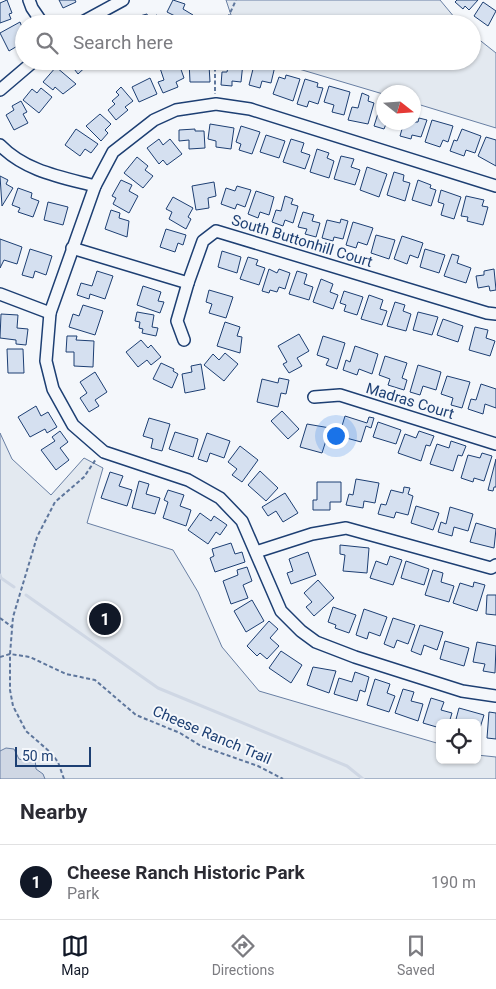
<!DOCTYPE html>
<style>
body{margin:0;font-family:Roboto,sans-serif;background:#f7f7f7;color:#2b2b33}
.controls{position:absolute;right:15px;bottom:15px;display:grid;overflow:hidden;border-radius:8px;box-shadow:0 1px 4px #0004}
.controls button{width:45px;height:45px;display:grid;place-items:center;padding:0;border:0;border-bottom:1px solid #e1e1e2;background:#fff;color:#2b2b33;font:25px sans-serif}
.compass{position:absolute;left:376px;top:85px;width:45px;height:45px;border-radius:50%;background:#fff;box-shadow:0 1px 4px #0004;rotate:107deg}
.scale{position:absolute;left:15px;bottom:12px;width:76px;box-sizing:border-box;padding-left:5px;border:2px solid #1d3f73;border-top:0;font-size:14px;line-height:18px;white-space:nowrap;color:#1d3f73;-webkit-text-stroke:4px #f4f7fb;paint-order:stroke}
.you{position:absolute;left:335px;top:435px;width:18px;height:18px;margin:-12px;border:4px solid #fff;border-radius:50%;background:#1a73e8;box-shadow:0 0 0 8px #1a73e833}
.badge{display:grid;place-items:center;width:32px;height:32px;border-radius:50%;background:#111827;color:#fff;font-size:16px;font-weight:700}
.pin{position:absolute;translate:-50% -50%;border:2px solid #fff;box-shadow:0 1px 5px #0006}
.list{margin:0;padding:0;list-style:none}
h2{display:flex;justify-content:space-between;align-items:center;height:65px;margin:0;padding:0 20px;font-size:21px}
h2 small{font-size:16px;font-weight:400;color:#7c7c81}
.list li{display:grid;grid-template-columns:32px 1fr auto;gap:15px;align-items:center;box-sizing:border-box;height:75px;padding:0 20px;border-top:1px solid #e1e1e2}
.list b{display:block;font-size:19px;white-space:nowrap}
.list p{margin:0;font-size:16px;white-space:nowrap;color:#7c7c81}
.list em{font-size:16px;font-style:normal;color:#7c7c81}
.icon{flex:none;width:28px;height:28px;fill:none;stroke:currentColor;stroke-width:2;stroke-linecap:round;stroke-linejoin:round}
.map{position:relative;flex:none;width:496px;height:779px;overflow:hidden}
.search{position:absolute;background:#fff;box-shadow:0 1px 4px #0004;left:15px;right:15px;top:15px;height:55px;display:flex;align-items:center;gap:12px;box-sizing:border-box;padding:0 18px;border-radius:28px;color:#7c7c81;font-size:19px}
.sheet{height:140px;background:#fff}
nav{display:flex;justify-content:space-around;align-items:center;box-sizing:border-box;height:70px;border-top:1px solid #e1e1e2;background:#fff;font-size:14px;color:#7c7c81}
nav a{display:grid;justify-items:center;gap:2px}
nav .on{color:#111827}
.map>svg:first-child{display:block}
.green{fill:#e3e9f0;stroke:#687fa3}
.water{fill:#cfd7e4;stroke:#687fa3}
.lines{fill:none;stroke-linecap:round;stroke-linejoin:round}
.stream{stroke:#cfd7e4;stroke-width:3}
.building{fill:#d5e0f0;stroke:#1d3f73}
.minor-casing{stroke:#1d3f73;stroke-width:14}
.path{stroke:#5e769c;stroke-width:2;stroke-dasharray:4 2.5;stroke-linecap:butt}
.minor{stroke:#f4f7fb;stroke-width:11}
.labels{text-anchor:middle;stroke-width:4;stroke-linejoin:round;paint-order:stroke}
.street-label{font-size:15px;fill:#1d3f73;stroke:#f4f7fb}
</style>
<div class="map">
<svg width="496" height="779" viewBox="0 0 496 779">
<rect width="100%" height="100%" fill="#f4f7fb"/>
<g class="green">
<path d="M226,0H440L460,24H234Z"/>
<path d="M472,34L496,53V128L414,103V92H384L383,94L272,61H472Z"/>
<path d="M0,433L12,459L51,495L84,458L103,468L87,523L173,550L198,592L222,647L259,691L440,744V760H477V755L496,757V779H0Z"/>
</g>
<path class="water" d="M6,748L14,749L19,759L23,760L28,757L35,758L36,769L43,774L45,779H0V751Z"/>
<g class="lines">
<g class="stream">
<path d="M0,575L1,578L14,587"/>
<path d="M26,595L158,688L347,766L363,779"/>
</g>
</g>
<g class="building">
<path d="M7,0L12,13L9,14L11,19L0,23V3Z"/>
<path d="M59,0H75L76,2L63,8Z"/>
<path d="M173,0L185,4L183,9L193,15L188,24H171L175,16L167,12Z"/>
<path d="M457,0H478L469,10L465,6L463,9L455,2Z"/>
<path d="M483,2L496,11L488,26L474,16Z"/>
<path d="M147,14L148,18L157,15L160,24H138L136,17Z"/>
<path d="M20,22L24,32L19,35L24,42L9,51L0,33Z"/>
<path d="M68,61H92L78,74Z"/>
<path d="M178,61L184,78L176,82L178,87L163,93L158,82L164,80L160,68Z"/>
<path d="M189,61H203V66L209,65L210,82H190Z"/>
<path d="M255,61L275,66L271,83L262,81L260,88L249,85Z"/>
<path d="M235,63H243L241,82L232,81V86L221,85L222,72H227L228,67L235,68Z"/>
<path d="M56,67L76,84L63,94L55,87L53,90L43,82Z"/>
<path d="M286,75L300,79L293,101L273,94L279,77L285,79Z"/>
<path d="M150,78L157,94L139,102L132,87Z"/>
<path d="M305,79L318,83L317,87L323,88L318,104L309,101L307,107L297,104Z"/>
<path d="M329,86L350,92L344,115L332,112L334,105L324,102Z"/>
<path d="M121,87L133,101L125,107L128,110L116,120L108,110L115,104L112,101L119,95L116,92Z"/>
<path d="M41,88L52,97L39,113L23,100L32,89L37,93Z"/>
<path d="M362,93L369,96L368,101L374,103L368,124L348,120L352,107L358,108Z"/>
<path d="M21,101L27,112L23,114L28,123L14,130L6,115L14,110L12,106Z"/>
<path d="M381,104L384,105V122H394L393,126L386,124L384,129L374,126Z"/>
<path d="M100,114L111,124L105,130L108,133L101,141L86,126Z"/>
<path d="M419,118L427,120L421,137L412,135L411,139L400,136L404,122H418Z"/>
<path d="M432,120L453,126L448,142L443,140L440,147L425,142Z"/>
<path d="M210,124L234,128L231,149L216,147V141L208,139Z"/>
<path d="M241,126L260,132L252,154L239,150L241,144L236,142Z"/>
<path d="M76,129L98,144L91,153L85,149L80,156L65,145Z"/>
<path d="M195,129V131H204L205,148L189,149V140L179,141V130Z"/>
<path d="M462,129L481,136L475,153L466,150L464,156L450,151L454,140L457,141Z"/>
<path d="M266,135L285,141L279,158L260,152Z"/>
<path d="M486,137L496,140V166L478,156Z"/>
<path d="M159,139L163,145L170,139L182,154L167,165L163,160L159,164L147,148Z"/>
<path d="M291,139L304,143L301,152L310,155L305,169L283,162Z"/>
<path d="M317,149L329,153L327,158L334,161L329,178L310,172Z"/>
<path d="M341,156L354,159L351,167L360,170L355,185L334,179Z"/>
<path d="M137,157L148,166L145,170L153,176L143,188L124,173Z"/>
<path d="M367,167L387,174L379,197L360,190Z"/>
<path d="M394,172L404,175L403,181L410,183L405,201L387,195Z"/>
<path d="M0,176L8,180L6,184L13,188L2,206Z"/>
<path d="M121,180L132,185L129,191L138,196L129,213L113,204L116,198L112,196Z"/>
<path d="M418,180L431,185L430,188L436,190L431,206L412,200Z"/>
<path d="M214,182L216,196L208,198L209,208L196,210L192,186Z"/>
<path d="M237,186L251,190L245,207L237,204L235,209L221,204L226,188L235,191Z"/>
<path d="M18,188L32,193L31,198L39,201L33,217L18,212L20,208L12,205Z"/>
<path d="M441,190L461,197L454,219L441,215L444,204L438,202Z"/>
<path d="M256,191L274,197L269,215L260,212L258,218L248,214Z"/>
<path d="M285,196L293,199L291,204L298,206L293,223L285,220L283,226L272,222L276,210L281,211Z"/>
<path d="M466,196L484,200L482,206L488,207L483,225L467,221L468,217L461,216Z"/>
<path d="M173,197L193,208L188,217L191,219L186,229L169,219L172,212L166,209Z"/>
<path d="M48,202L68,207L63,225L44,220Z"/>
<path d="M111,210L120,213L119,218L129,221L127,237L105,229Z"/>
<path d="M303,212L314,215L312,221L320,223L316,237L305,234L307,229L298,227Z"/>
<path d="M341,219L348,221L343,239L334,237L333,241L322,238L327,220L340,223Z"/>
<path d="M353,222L373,228L367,245L358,242L356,248L346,245Z"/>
<path d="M166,229L186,235L183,245L178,243L175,252L160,247Z"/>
<path d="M376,235L395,240L389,259L371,253Z"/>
<path d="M402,236L423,243L418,258L410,255L407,264L394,259Z"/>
<path d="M0,239L22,247L17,264L4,260L0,268Z"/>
<path d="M30,249L52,256L46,275L35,271L33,278L22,275Z"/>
<path d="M425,249L445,255L439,273L420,267Z"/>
<path d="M222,251L241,257L237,273L218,267Z"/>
<path d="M452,254L459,256L457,263L471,268L466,283L444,276Z"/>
<path d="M248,257L258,260L256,265L265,268L259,285L240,279Z"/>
<path d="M269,269L277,273L279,269L290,273L285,289L279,287L277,292L270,290L269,293L262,291Z"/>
<path d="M494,269L496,290L490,291L489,286L478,288L476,276L484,275V271Z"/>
<path d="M97,271L113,276L105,299L90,294L89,299L77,295L81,283L92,286Z"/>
<path d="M297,271L307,274L304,284L313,287L309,300L289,294Z"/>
<path d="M321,279L333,284L330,292L338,295L333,309L313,302Z"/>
<path d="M143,286L161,292L158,301L164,302L160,313L137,305Z"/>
<path d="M209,290L233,297L226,318L209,313L212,304L206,302Z"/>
<path d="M344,291L363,297L357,315L344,311L346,305L340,303Z"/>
<path d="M369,295L383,300L380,309L387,311L382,325L361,319Z"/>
<path d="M395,302L405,305L403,311L411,314L406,331L387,326Z"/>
<path d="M83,305L103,311L95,335L69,327L73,314L79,316Z"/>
<path d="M137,312L154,315L152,327L158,328L156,336L142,333L143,329L139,328L140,322L135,321Z"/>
<path d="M418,312L438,317L432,335L413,330Z"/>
<path d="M1,314L18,315L17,328L28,329L26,345L16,344V340L0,338Z"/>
<path d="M443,319L463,326L458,342L437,335Z"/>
<path d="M225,322L240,327L237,336L242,337L240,353L217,346Z"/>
<path d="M475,327L488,330L486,338L495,341L490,356L469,350Z"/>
<path d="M299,334L309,351L297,358L302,366L289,373L283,364L287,362L278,346Z"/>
<path d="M67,336H77L76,340L94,341L93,367L74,366V352H66Z"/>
<path d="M323,336L345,343L337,369L326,365L329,359L317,355Z"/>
<path d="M141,340L148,348L151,345L161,357L151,365L147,360L138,367L126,352Z"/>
<path d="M355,346L378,354L372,374L359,369L357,375L343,370L346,360L350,362Z"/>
<path d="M7,349H23L24,373H8Z"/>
<path d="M225,353L238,364L224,381L204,365L213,354L219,360Z"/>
<path d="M385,356L407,363L402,378L407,380L404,390L388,385L390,379L379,375Z"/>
<path d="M161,363L174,369L173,371L178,374L172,388L153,379Z"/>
<path d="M201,364L205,389L185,393L182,374L192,372L191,366Z"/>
<path d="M418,365L441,372L436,390L423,386L420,395L410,392Z"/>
<path d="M95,372L107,392L95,400L99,406L89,412L80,398L87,393L80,382Z"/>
<path d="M447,376L470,382L462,408L451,405L453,398L441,394Z"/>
<path d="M279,378L289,380L286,394L281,393L278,407L257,402L262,379L278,383Z"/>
<path d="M481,384L496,389V408L485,404L483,414L468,409L471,399L476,400Z"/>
<path d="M36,406L41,416L48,412L57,427L47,433L45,429L30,437L18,417Z"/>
<path d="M282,411L299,429L288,439L271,421Z"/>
<path d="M345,416L367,423L369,417L374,418L371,428L366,426L361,442L339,436Z"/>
<path d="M149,418L170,424L162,451L151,448L153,439L143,436Z"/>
<path d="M378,422L401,430L396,444L373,437Z"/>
<path d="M307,424L330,428L322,453L300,447Z"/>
<path d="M60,431L68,442L60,448L69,460L56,470L41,450L55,441L52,437Z"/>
<path d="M419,431L434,436L430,446L426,445L421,461L398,453L405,434L416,438Z"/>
<path d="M175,432L198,439L193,457L169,449Z"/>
<path d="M207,433L230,441L224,458L210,453L207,462L198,459Z"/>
<path d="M451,441L466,446L462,456L458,455L453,471L430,464L437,444L449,448Z"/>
<path d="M240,446L258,460L242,482L232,475L237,469L228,462Z"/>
<path d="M482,453L492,456L484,481L474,478L473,482L461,478L468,455L480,458Z"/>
<path d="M496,459V487H494L493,491L488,490Z"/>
<path d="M260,471L278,488L266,501L248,485Z"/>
<path d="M110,472L123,476L119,486L132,490L127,506L101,498Z"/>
<path d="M356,479L379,483L375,503L364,501L363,508L346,505L349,494L353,495Z"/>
<path d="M139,481L149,484L146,494L160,498L155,514L132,508Z"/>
<path d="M317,482H341V502H330V510H313V500H317Z"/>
<path d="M404,487L410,488L408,494L413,496L408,515L396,512L394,518L378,514L381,504L386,505L391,490L403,493Z"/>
<path d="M168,490L184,495L180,506L191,510L186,526L163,518L168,502L164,500Z"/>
<path d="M285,493L298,513L283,522L276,511L268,516L262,507Z"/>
<path d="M416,506L439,513L433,530L411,523Z"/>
<path d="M450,507L473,514L468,531L454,527L452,536L438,532L441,522L446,524Z"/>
<path d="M200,513L211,521L214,516L227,525L220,535L216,532L208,544L188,530Z"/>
<path d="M476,523L496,529L494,548L470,542Z"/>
<path d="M231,543L235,554L242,552L245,562L215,572L210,558L214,556L212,549Z"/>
<path d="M340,545L369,548L367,573L343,571L345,555L340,554Z"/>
<path d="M308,552L316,575L291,584L287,573L293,571L289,559Z"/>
<path d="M390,556L402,560L393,585L370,578L376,561L387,565Z"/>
<path d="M406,561L429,569L424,585L401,578Z"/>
<path d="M247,567L252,581L243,585L248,598L231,604L223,581L238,575L237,570Z"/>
<path d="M433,570L443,573L441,582L454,586L449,602L425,595Z"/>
<path d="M318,580L334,598L314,616L306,607L312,602L304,593Z"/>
<path d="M474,582L485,585L477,611L453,603L460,583L473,587Z"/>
<path d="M487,595H496V615L486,614Z"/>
<path d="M252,600L264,621L246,632L234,611Z"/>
<path d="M333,607L356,615L349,633L335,628L336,625L328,622Z"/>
<path d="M364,609L387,617L380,636L369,632L367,639L356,635Z"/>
<path d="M393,618L415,625L408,644L397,640L394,648L384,644Z"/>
<path d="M269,621L278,629L270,638L279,646L267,659L260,653L257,656L247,646Z"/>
<path d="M420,625L443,632L437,650L424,645L421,655L411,651Z"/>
<path d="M445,641L469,648L464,666L440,659Z"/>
<path d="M477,642L496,646L495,673L483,671L485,664L473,662Z"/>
<path d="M281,651L302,665L291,683L269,668Z"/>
<path d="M313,667L336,671L329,693L307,685Z"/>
<path d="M355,672L369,677L365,692L360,690L357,701L334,694L339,678L352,682Z"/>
<path d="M375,679L390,684L387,693L395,696L389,712L367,705Z"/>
<path d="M403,689L414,692L411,701L423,704L418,721L395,713Z"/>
<path d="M431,698L444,702L441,710L452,713L449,723H440V728L423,723Z"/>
<path d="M459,708L484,715L479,731L477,723H455Z"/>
<path d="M489,712L496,713V739L487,738Z"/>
</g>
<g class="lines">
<defs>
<g id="minor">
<path d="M29,0L32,8L43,24"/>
<path d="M79,24L123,0"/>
<path d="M0,90L34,61"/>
<path d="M0,145C25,171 61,177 95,186"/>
<path d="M496,186L250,109L216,104L176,110L154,120L113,152L95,186L50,313L46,361L53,389L73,425L104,452L188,480L220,498L242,521L281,611L301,631L316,642L355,657L462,691L496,696"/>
<path d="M72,248L188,283"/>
<path d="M0,294L50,313"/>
<path d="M184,340L177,321L188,283L203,241L216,231L487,313L496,314"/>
<path d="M314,397L340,395L496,444"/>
<path d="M256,552L312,534L346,528L491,568L496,565"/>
</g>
</defs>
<use href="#minor" class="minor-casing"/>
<g class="path">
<path d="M225,24L236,0"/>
<path d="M215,61V94"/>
<path d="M0,618L12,627"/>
<path d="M0,657L10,654L30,657L66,674L95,680L136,715L180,733L201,746L258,766L283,779"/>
<path d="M64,779L58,762L50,752L26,731L13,706L10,690V654L13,617L37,537L55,502L84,477L96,459"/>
</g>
<use href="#minor" class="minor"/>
</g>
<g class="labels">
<g class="street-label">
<text transform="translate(302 241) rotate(17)" y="5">South Buttonhill Court</text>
<text transform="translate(410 401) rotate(17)" y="5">Madras Court</text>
<text transform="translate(212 735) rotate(23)" y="5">Cheese Ranch Trail</text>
</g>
</g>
</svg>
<div class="controls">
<button><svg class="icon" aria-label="locate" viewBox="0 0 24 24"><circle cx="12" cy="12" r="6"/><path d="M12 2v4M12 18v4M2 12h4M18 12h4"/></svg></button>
</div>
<svg class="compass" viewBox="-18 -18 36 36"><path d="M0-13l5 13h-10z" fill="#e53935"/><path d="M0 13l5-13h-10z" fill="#7c7c81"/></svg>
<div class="scale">50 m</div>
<div class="you"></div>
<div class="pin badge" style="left:105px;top:619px">1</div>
<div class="search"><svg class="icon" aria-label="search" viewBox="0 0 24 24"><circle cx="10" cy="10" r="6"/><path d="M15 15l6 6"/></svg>Search here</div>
</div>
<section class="sheet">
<h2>Nearby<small></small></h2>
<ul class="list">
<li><span class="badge">1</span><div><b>Cheese Ranch Historic Park</b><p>Park</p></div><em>190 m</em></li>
</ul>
</section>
<nav>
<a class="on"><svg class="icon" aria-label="map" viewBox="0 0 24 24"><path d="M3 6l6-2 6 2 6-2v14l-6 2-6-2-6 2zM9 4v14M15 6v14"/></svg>Map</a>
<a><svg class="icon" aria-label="directions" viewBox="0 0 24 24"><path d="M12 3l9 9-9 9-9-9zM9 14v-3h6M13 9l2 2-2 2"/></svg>Directions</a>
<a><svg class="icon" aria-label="saved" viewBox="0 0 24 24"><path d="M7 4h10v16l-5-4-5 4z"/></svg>Saved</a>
</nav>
